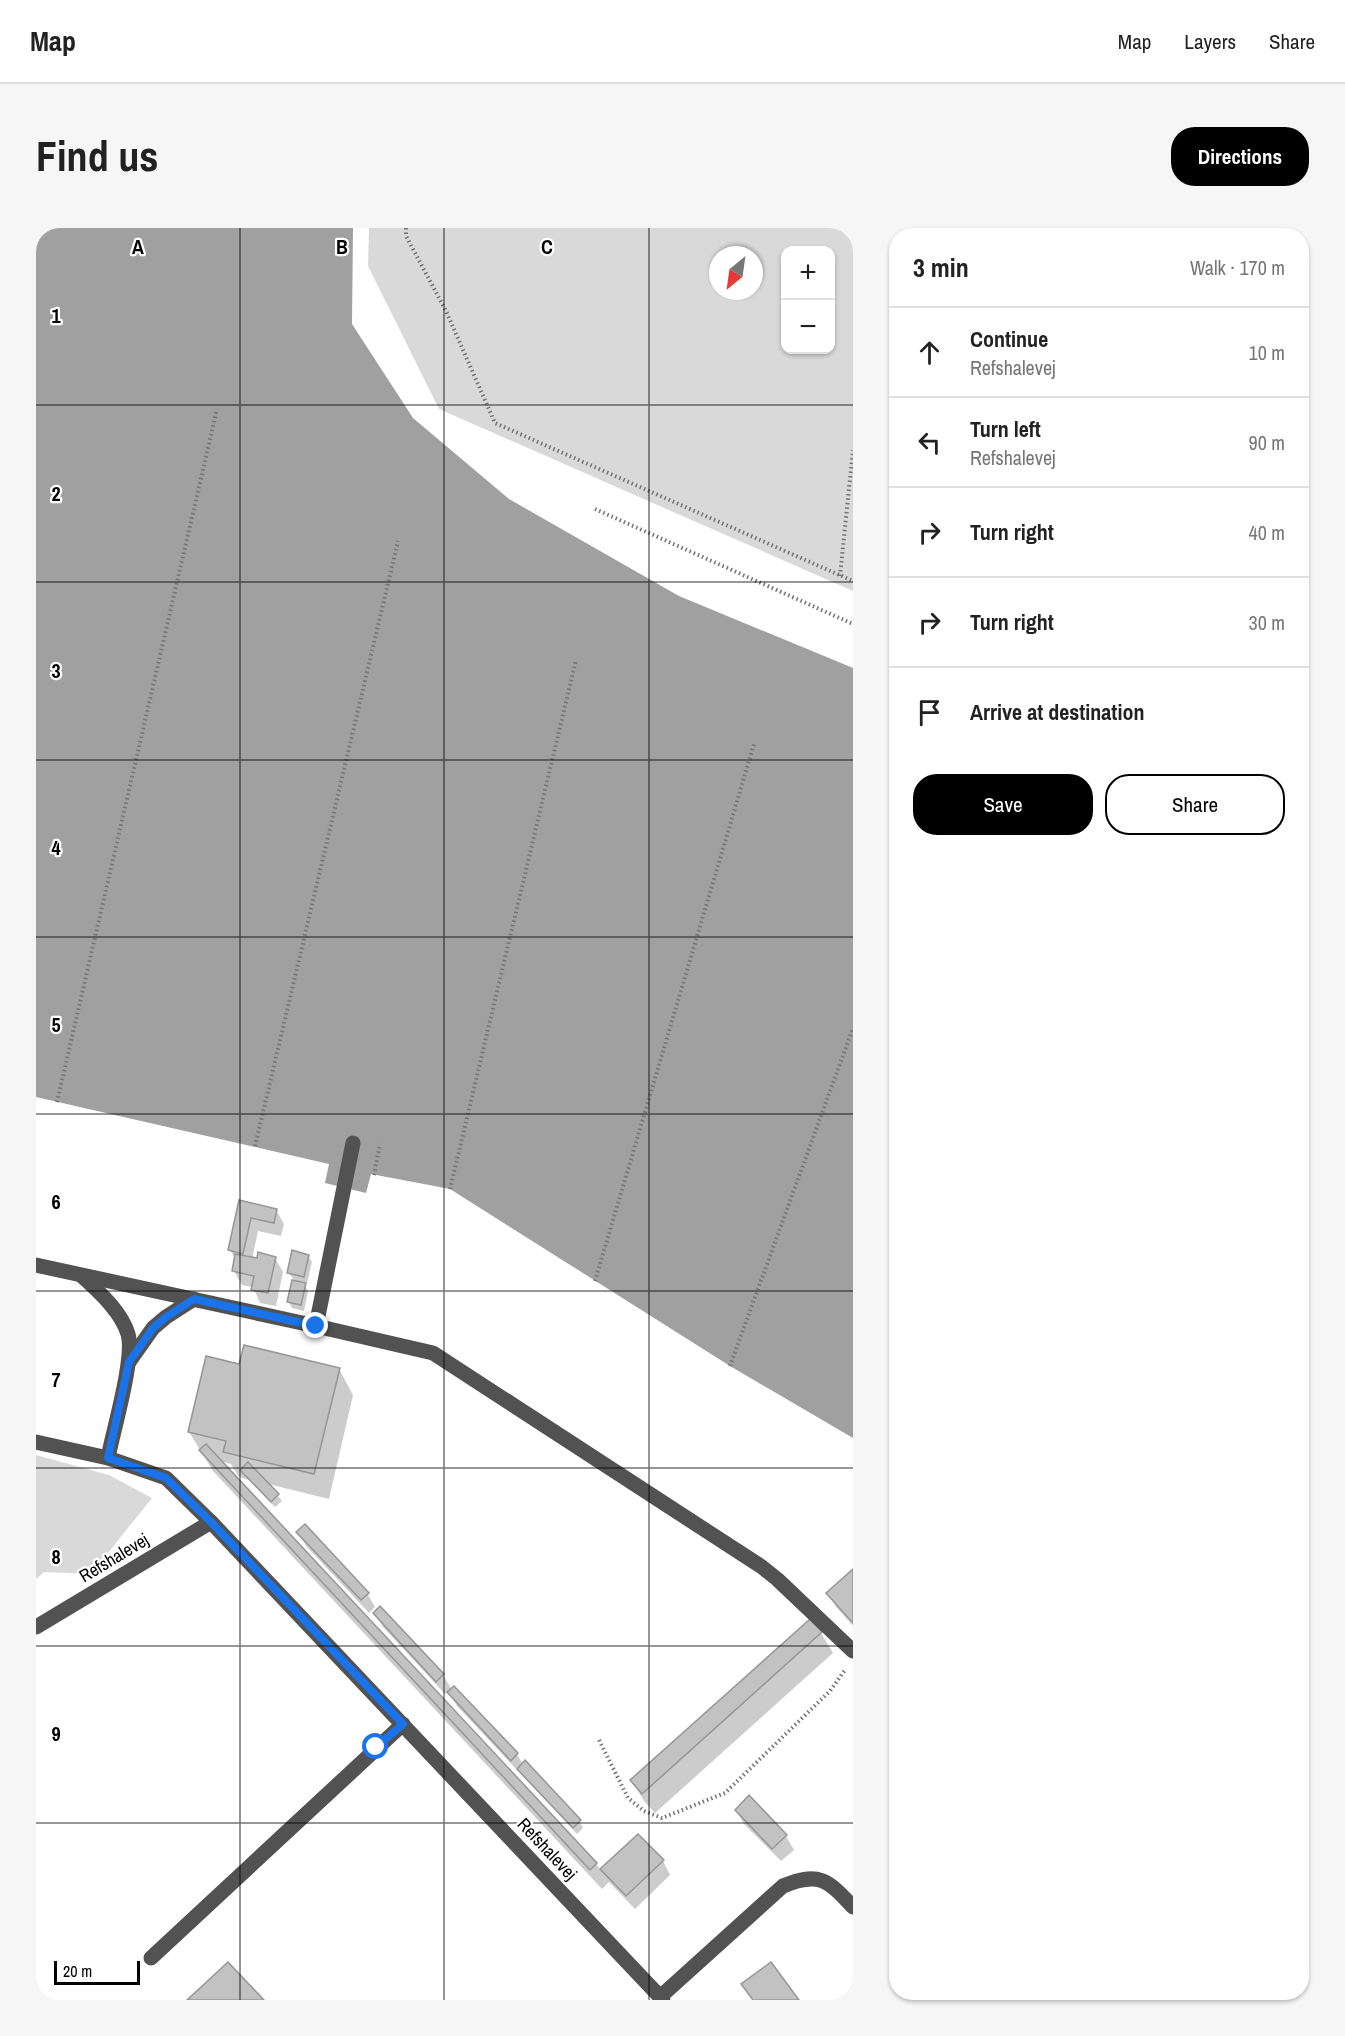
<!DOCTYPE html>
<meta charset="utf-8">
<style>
body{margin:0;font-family:"Archivo Narrow",sans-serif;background:#f6f6f6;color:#222}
.controls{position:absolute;right:18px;top:18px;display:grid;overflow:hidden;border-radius:12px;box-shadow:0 2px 4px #0004}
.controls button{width:54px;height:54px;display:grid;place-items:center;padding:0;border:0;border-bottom:2px solid #e0e0e0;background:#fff;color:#222;font:30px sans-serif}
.compass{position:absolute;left:673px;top:18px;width:54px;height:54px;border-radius:50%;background:#fff;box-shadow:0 2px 4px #0004;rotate:209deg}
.scale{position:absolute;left:18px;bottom:15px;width:86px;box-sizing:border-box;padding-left:6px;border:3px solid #000;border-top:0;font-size:16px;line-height:21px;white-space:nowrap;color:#000;-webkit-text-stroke:4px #fff;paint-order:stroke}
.stop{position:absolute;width:18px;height:18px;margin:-14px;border:4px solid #1a73e8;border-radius:50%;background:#fff}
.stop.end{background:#1a73e8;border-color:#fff;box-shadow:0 2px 6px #0008}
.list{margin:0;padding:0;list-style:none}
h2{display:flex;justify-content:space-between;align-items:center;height:78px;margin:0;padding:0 24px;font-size:26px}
h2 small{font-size:20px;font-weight:400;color:#767676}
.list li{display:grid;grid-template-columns:39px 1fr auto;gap:18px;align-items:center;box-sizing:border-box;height:90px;padding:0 24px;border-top:2px solid #e0e0e0}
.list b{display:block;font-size:22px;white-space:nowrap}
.list p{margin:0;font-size:20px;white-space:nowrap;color:#767676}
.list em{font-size:20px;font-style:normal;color:#767676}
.actions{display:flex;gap:12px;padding:18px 24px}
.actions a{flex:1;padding:14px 0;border:2px solid #000;border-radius:24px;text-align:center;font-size:21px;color:#000}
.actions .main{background:#000;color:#fff}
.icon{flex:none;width:33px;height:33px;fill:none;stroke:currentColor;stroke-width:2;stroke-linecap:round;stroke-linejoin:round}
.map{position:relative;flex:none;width:817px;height:1772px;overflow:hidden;border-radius:24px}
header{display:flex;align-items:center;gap:36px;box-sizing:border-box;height:84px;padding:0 30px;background:#fff;border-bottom:2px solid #e0e0e0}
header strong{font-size:28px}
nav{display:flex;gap:33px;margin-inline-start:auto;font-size:21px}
.intro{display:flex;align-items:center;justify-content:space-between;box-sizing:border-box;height:144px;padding:0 36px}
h1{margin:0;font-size:42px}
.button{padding:15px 27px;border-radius:24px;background:#000;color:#fff;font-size:21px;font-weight:700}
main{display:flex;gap:36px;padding:0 36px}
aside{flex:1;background:#fff;border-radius:24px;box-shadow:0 2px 4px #0004}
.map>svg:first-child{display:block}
.green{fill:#d9d9d9;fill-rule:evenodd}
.water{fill:#a0a0a0}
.shadow{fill:#0003}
.building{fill:#c2c2c2;stroke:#969696;stroke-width:1.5}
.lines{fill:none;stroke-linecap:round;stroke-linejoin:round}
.path{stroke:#747474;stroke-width:4;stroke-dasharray:1.5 3;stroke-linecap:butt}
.minor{stroke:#525252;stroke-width:15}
.route{stroke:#1a73e8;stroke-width:8}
.grid{fill:none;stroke:#000;stroke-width:1.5;stroke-opacity:0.55}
.labels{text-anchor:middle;stroke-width:4.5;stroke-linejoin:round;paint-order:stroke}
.street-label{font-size:18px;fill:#000;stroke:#fff}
.grid-label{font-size:20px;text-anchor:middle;font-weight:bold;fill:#000;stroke:#fff;stroke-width:4.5;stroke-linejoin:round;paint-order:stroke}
</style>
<header>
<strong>Map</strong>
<nav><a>Map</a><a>Layers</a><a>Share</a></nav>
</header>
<div class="intro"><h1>Find us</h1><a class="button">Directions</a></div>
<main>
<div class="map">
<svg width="817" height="1772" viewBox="0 0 817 1772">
<rect width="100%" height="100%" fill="#fff"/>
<g class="green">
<path d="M333,0H817V363L403,181L332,38ZM750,22H794V122H750ZM682,27H718V63H682Z"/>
<path d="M0,1227L73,1247L116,1270L55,1346L8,1344L0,1351Z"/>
</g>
<path class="water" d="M0,0H317L316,96L377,190L473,271L643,368L817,440V1210L694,1138L414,961L335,946L330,965L289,955L293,936L0,869Z"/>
<g class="shadow">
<path d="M204,974L240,982L248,996L245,1008L222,1003L216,1031L239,1030L247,1044L240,1078L224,1075L217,1059L206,1057L198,1043L200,1032L194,1022Z"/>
<path d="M272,1028L276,1034L271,1055L267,1054L272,1063L268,1083L256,1080L253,1074L258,1052L253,1045Z"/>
<path d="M204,1138L303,1141L317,1167L293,1271L232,1256L246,1273L239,1279L213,1252L203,1249L195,1236L184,1233L560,1635L565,1643L602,1608L627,1633L634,1647L599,1681L573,1654L566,1661L177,1243L153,1204Z"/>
<path d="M262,1304L331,1365L339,1379L333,1385L270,1318Z"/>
<path d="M817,1343V1398L800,1379L792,1365Z"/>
<path d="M339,1385L407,1447L416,1462L418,1460L481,1526L487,1537L543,1593L547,1600L541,1606L421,1478L412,1463L409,1466L347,1399Z"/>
<path d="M774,1394L785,1405L797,1425L619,1585L608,1573L596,1553Z"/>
<path d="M713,1569L750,1608L758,1622L745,1633L708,1596L700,1582Z"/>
</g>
<g class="building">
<path d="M203,972L241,981L238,995L215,990L207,1026L192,1022Z"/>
<path d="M256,1022L273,1027L268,1049L251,1045Z"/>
<path d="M222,1024L240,1029L232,1065L215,1062L218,1048L196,1043L199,1026L221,1030Z"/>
<path d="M256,1052L270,1055L265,1077L251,1074Z"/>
<path d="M208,1117L304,1140L278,1246L187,1224L190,1213L152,1204L170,1128L203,1136Z"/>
<path d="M170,1216L561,1635L554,1642L163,1222Z"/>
<path d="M212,1234L243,1266L235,1274L204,1242Z"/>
<path d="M269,1296L333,1365L325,1372L260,1304Z"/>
<path d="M817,1341V1395L790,1365Z"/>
<path d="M344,1378L408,1446L400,1454L337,1385Z"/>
<path d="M774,1391L786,1404L606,1566L594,1552Z"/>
<path d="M418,1458L482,1525L475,1533L411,1464Z"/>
<path d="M489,1532L545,1592L537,1600L481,1541Z"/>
<path d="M713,1567L751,1607L736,1621L699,1582Z"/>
<path d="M602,1606L628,1632L590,1668L564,1641Z"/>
<path d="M192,1734L228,1772H151Z"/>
<path d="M735,1734L763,1772H717L705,1756Z"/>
</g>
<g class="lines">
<g class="path">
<path d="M370,0V8L410,83L459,195L817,353"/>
<path d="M559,281L817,396"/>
<path d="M804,348L817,222"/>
<path d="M21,874L181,181"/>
<path d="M219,918L362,313"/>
<path d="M338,947L344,916"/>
<path d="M414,961L540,432"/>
<path d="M559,1053L718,516"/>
<path d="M694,1138L817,800"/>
<path d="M563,1512L592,1570L608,1583L626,1590L689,1565L794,1463L809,1442"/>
</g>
<g class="minor">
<path d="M0,1037L280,1098L397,1125L726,1339L741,1351L817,1423"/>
<path d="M46,1048C63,1064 85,1083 92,1106C99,1130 77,1203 72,1230"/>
<path d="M280,1098L317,915"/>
<path d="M93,1134L117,1100L130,1089L158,1071"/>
<path d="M0,1214L72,1230L130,1250L175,1294L627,1772"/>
<path d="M0,1399L175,1294"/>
<path d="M115,1730L367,1496"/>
<path d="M624,1769L747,1658C783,1643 792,1652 817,1679"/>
</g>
</g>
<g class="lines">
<path class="route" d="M280,1098L158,1071L130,1089L117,1100L93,1134L72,1230L130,1250L175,1294L367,1496L340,1519"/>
</g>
<path class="grid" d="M204,0V1772M408,0V1772M613,0V1772M0,177H817M0,354H817M0,532H817M0,709H817M0,886H817M0,1063H817M0,1240H817M0,1418H817M0,1595H817"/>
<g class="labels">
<g class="street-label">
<text transform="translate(78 1330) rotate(-31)" y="6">Refshalevej</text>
<text transform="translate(511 1621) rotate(47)" y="6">Refshalevej</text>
</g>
</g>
<g class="grid-label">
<text x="102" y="26">A</text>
<text x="306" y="26">B</text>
<text x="511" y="26">C</text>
<text x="20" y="95">1</text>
<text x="20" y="273">2</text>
<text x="20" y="450">3</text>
<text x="20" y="627">4</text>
<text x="20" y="804">5</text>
<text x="20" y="981">6</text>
<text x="20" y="1159">7</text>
<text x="20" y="1336">8</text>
<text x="20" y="1513">9</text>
</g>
</svg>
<div class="controls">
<button>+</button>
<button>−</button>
</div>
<svg class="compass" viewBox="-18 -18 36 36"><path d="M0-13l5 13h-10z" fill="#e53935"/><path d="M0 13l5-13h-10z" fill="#767676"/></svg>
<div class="scale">20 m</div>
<div class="stop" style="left:340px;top:1519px"></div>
<div class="stop end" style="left:280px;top:1098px"></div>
</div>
<aside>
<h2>3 min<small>Walk · 170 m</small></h2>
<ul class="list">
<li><svg class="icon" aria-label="ahead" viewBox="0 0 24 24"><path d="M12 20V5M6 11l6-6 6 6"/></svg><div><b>Continue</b><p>Refshalevej</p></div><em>10 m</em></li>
<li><svg class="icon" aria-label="left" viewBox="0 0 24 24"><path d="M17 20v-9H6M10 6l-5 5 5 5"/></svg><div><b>Turn left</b><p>Refshalevej</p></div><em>90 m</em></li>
<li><svg class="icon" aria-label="right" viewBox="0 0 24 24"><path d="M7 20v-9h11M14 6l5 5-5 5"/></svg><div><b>Turn right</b></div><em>40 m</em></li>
<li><svg class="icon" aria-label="right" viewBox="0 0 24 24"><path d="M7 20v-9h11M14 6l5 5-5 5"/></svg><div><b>Turn right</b></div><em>30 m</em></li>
<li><svg class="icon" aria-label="arrive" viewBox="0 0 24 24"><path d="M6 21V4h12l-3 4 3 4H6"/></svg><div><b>Arrive at destination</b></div></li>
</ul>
<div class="actions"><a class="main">Save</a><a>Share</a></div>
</aside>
</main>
